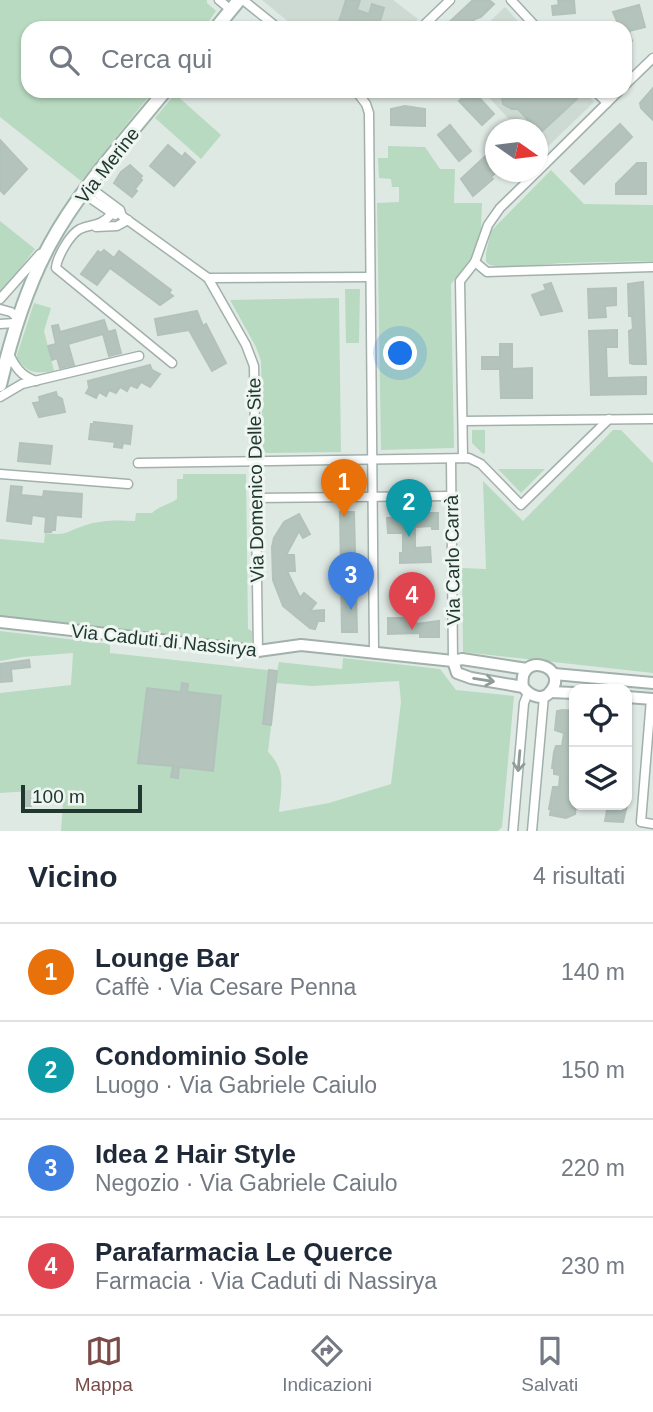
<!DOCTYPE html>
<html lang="it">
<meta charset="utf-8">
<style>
body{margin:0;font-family:Helvetica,sans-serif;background:#f2f2f3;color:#1f2937}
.controls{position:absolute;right:21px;bottom:21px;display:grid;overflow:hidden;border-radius:14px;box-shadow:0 2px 5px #0004}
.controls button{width:63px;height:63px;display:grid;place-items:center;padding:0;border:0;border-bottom:2px solid #e0e1e3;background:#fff;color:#1f2937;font:35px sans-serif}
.compass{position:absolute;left:485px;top:119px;width:63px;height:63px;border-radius:50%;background:#fff;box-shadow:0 2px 5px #0004;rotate:104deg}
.scale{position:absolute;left:21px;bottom:18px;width:121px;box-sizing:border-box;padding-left:7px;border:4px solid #213831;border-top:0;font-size:19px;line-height:24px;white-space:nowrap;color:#213831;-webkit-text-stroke:5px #eff6f2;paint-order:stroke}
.you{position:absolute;left:401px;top:354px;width:24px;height:24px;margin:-18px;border:5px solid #fff;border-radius:50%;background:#1a73e8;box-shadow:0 0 0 10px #1a73e833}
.badge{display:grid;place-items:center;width:46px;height:46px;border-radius:50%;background:#7a4c48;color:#fff;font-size:23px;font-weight:700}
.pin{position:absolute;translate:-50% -58px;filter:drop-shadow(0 2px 4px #0008)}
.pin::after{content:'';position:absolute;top:37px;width:24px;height:21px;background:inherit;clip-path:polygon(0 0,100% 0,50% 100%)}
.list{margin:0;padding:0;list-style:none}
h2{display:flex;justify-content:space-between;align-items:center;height:91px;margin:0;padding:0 28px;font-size:30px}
h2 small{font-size:23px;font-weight:400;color:#747a83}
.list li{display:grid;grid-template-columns:46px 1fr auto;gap:21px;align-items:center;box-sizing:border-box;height:98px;padding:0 28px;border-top:2px solid #e0e1e3}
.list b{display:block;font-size:26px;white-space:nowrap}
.list p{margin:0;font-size:23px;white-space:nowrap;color:#747a83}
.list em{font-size:23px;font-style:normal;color:#747a83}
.icon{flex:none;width:38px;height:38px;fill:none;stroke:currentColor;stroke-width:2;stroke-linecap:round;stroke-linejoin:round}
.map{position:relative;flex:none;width:653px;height:831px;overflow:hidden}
.search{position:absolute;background:#fff;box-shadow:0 2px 5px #0004;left:21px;right:21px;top:21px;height:77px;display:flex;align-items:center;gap:18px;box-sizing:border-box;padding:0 24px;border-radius:21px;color:#747a83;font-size:26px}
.sheet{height:483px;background:#fff}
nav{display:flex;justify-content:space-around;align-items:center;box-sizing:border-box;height:98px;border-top:2px solid #e0e1e3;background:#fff;font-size:19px;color:#747a83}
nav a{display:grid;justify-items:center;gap:4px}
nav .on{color:#7a4c48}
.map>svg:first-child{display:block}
.built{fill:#cdd9d3}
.green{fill:#b8dac0;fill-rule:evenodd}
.building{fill:#b4c4bd;stroke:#b2c2bb;stroke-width:2}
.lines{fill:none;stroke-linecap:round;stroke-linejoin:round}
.minor-casing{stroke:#a2b0ab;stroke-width:11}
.tertiary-casing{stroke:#a2b0ab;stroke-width:14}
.secondary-casing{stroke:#9fb4ab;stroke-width:16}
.minor{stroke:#fff;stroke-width:8}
.tertiary{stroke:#fff;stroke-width:10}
.secondary{stroke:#fff;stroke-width:12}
.oneway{stroke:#909c98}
.labels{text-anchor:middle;stroke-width:6;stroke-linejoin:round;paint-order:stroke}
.street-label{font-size:19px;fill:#213831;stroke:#eff6f2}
</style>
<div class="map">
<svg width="653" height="831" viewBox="0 0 653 831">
<rect width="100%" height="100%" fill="#dfe9e4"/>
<g class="built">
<path d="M262,0H393L418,19L410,27L403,24L398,28H296Z"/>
<path d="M505,7L524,28H483Z"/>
<path d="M483,91H584L594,102L540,154L538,151V130L518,129Z"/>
</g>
<g class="green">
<path d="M0,0H207V3L216,11L204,28H28V91H153L81,181L0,117Z"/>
<path d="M175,94L221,135L201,159L155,118Z"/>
<path d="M388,146L425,147L440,169H455L454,203H482L481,230L474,254L451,284L454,448L381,450L377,203L399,202V187H392L391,179L379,178L378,158H388Z"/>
<path d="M551,170L584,204L653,205V261L562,263L505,268L490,265L486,262V253L491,231Z"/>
<path d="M0,221L35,249L0,294Z"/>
<path d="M345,289H360L359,343H346Z"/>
<path d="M339,298L341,452L266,453L263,450L261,361L256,347L230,300Z"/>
<path d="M34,303L51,308L44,331L54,371C36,374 27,373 16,358Z"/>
<path d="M472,430H485V453L483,454L472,443Z"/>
<path d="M613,430H621L653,463V673L463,652L462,568L486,569L483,481L523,521Z"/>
<path d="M498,469H545L521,493Z"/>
<rect x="350" y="470" width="13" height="17"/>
<path d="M183,474H246L248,629L252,631V645L0,618V539L44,543L45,533C67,536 65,532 83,526C100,520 117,520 135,521L136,513H152C159,506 168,505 177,499V479H183Z"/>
<path d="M0,631L110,644V653L277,671L279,662L342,669L343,658L440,669L456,690L514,696L502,827L498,831H61L64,789L0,793V693L71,685L73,653L22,657L0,661ZM399,681L401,702L391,784L329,803L279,812C281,788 287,771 268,752L276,683L312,686Z"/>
</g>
<g class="building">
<path d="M346,0H360L357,10L369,14L372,4L384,8L378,28H337Z"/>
<path d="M473,0H489L494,4L481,17L475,19L465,28H443Z"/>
<path d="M558,0H574L575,13L553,15L552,6L559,5Z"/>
<path d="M639,5L645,27L629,31L632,41L625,43V28H620L613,12Z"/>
<path d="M653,88V120L641,108L640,103Z"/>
<path d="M470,91H473L494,114L482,125L459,101Z"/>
<path d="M501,91H570L577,99L540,133L518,109H512L503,104Z"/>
<path d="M405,106L425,109V126L391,125V109Z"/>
<path d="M620,124L632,137L584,184L571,171Z"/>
<path d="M450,125L471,151L459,161L438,135Z"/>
<path d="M0,140L27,169L4,194L0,190Z"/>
<path d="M168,145L182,157L185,153L195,162L174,186L150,166Z"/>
<path d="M495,147V173L491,177L493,179L473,196L461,179Z"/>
<path d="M637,163H646V194H616V184Z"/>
<path d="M130,165L142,176L140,178L142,180L135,189L137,191L132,197L114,183L121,172Z"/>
<path d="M104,250L114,258L119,251L171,290L169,293L173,296L160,305L110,268L97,285L81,274L98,251L101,253Z"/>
<path d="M643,282L646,364H633L630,363L629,331L633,329L632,316H629L628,284Z"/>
<path d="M551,283L562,311L541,315L532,295L546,290L544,285Z"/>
<path d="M616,288V305L605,306L606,317L589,318L588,289Z"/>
<path d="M197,311L203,326L206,324L226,363L212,371L189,330L158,335L155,319Z"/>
<path d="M104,320L108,332L115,330L121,353L109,356L103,334L68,344L74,365L60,368L57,358L52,360L48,346L56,344L52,326L58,325L60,332Z"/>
<path d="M617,330V347H606L607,378L646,377V394L591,395L589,331Z"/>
<path d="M500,344H512V369L532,368V398H501L500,369H482V357H500Z"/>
<path d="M150,365L152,370L160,374L150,387L141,382L137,388L130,385L127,391L120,387L116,393L109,390L106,396L99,392L96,398L86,393L89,388L88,381Z"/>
<path d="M56,392L57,396L62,399L65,412L39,417L33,403L40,402L39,397Z"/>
<path d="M94,422L132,426L130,444L123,443L122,448L114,447L115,442L89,439L91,424H94Z"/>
<path d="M20,443L52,446L50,464L18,461Z"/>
<path d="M11,486L22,487L21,495L43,497L44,491L82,494L81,517L56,515L55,530H52L51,532H45L46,517L32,515L31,524L7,521Z"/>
<path d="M340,512H354L357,632H342Z"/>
<path d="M418,513H438V529H432V526L415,527V548L430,547L431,562L400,563V553H403V533H388L387,518L418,517Z"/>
<path d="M299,514L310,534L303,538L299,531L286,555H294L295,571H287L300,598L304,593L316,603L310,611L324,610V621H318L315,629L310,628L283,606L273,580L272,547L274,538L284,522Z"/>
<path d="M431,587V602H416V624L439,621V637H420V633L388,634V618H404V597H401L400,588Z"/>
<path d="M29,660L30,667L11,669L12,681L0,682V664Z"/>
<path d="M269,670L277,671L271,725L263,724Z"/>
<path d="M182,683L188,684L187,692L221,696L213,771L179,767L178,778L171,777L173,766L138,763L147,688L181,692Z"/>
<path d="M563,710L574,711L572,747H574V776H571L569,788H574V805H576L575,814L566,818L550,815L551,809H549L553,787H559L560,775L554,774V768H552L554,752L556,746H562L564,733L555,730L557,711Z"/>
<path d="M31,791V806H24L23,792Z"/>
<path d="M608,805H627L623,822L605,821Z"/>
</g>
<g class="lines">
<defs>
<g id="minor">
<path d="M219,0L231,10"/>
<path d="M243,0L278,28"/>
<path d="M511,0L537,28"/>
<path d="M421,28L450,0"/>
<path d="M625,85L653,58"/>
<path d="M356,91L366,104L369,113L374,651"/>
<path d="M595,91L607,103"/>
<path d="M538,171L619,91"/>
<path d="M89,187L120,210L122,216L208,278L369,277"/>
<path d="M84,194L115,215"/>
<path d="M111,214C102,226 92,224 80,229C70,234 57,257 56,268L172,363"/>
<path d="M96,227L117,226L128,220"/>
<path d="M475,262L488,225L500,208L537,172"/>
<path d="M208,278L246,345L254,366L258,651"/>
<path d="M0,299L40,254"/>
<path d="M0,309L11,312L19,319L15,323L0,324"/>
<path d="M8,352C15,367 21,376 36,381"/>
<path d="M0,397L22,384L139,356"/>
<path d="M463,421L653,419"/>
<path d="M463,458L460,281L475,262L487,272L653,267"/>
<path d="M451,459L453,661"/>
<path d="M138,463L469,458L481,464L521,505L609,419"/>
<path d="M0,474L128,484"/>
<path d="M255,498L451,496"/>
<path d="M651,699L641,822L653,824"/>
<path d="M513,831L524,703L528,693"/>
<path d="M532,831L544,696"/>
</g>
<g id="tertiary">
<path d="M0,622L258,651L301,645L453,661L462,659L527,669"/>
<path d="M453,661L457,673L471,678L523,687C530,696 543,702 551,691C570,666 517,650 523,687"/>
<path d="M554,674L653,683"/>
<path d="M550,692L574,693"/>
<path d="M627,697L653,699"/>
</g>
<g id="secondary">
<path d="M216,28L239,0"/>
<path d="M0,385C11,338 26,288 50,244C79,190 126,139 165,91"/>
</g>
</defs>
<use href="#minor" class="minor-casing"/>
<use href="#tertiary" class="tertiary-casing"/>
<use href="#secondary" class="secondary-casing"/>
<use href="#minor" class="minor"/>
<use href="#tertiary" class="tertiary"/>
<use href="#secondary" class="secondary"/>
</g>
<defs><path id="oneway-shaft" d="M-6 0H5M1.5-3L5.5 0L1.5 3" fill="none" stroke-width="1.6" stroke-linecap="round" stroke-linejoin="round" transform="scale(1.75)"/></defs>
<g class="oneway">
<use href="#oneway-shaft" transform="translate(484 680) rotate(9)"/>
<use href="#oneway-shaft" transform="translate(519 761) rotate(95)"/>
</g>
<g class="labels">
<g class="street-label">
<text transform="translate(107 165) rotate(-52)" y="7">Via Merine</text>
<text transform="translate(255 480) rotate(-91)" y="7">Via Domenico Delle Site</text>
<text transform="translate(452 560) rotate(-91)" y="7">Via Carlo Carrà</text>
<text transform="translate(164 640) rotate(6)" y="7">Via Caduti di Nassirya</text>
</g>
</g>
</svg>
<div class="controls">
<button><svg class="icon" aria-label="locate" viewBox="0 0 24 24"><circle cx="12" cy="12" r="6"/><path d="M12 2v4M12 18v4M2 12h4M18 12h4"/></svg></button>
<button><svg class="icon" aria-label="layers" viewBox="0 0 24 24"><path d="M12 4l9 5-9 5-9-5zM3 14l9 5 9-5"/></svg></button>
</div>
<svg class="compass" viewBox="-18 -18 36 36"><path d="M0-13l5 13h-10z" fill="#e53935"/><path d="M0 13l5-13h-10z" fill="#747a83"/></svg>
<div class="scale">100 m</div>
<div class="you"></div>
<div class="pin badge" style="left:344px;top:517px;background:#e8710a">1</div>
<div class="pin badge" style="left:409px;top:537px;background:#0f9aa8">2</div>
<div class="pin badge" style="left:351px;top:610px;background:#3f7fe0">3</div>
<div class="pin badge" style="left:412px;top:630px;background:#e0444e">4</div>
<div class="search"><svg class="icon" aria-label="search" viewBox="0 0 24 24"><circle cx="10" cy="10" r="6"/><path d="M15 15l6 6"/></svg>Cerca qui</div>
</div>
<section class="sheet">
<h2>Vicino<small>4 risultati</small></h2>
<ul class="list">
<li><span class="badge" style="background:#e8710a">1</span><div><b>Lounge Bar</b><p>Caffè · Via Cesare Penna</p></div><em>140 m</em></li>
<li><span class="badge" style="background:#0f9aa8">2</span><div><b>Condominio Sole</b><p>Luogo · Via Gabriele Caiulo</p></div><em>150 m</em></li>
<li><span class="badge" style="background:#3f7fe0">3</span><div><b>Idea 2 Hair Style</b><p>Negozio · Via Gabriele Caiulo</p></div><em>220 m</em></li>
<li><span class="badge" style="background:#e0444e">4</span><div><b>Parafarmacia Le Querce</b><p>Farmacia · Via Caduti di Nassirya</p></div><em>230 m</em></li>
</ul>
</section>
<nav>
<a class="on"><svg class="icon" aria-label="map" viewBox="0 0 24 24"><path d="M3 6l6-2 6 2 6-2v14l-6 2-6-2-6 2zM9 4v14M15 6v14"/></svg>Mappa</a>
<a><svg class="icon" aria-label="directions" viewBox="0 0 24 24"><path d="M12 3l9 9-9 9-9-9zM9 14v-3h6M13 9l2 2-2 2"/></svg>Indicazioni</a>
<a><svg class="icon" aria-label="saved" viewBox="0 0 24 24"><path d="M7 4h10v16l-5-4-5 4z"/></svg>Salvati</a>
</nav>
